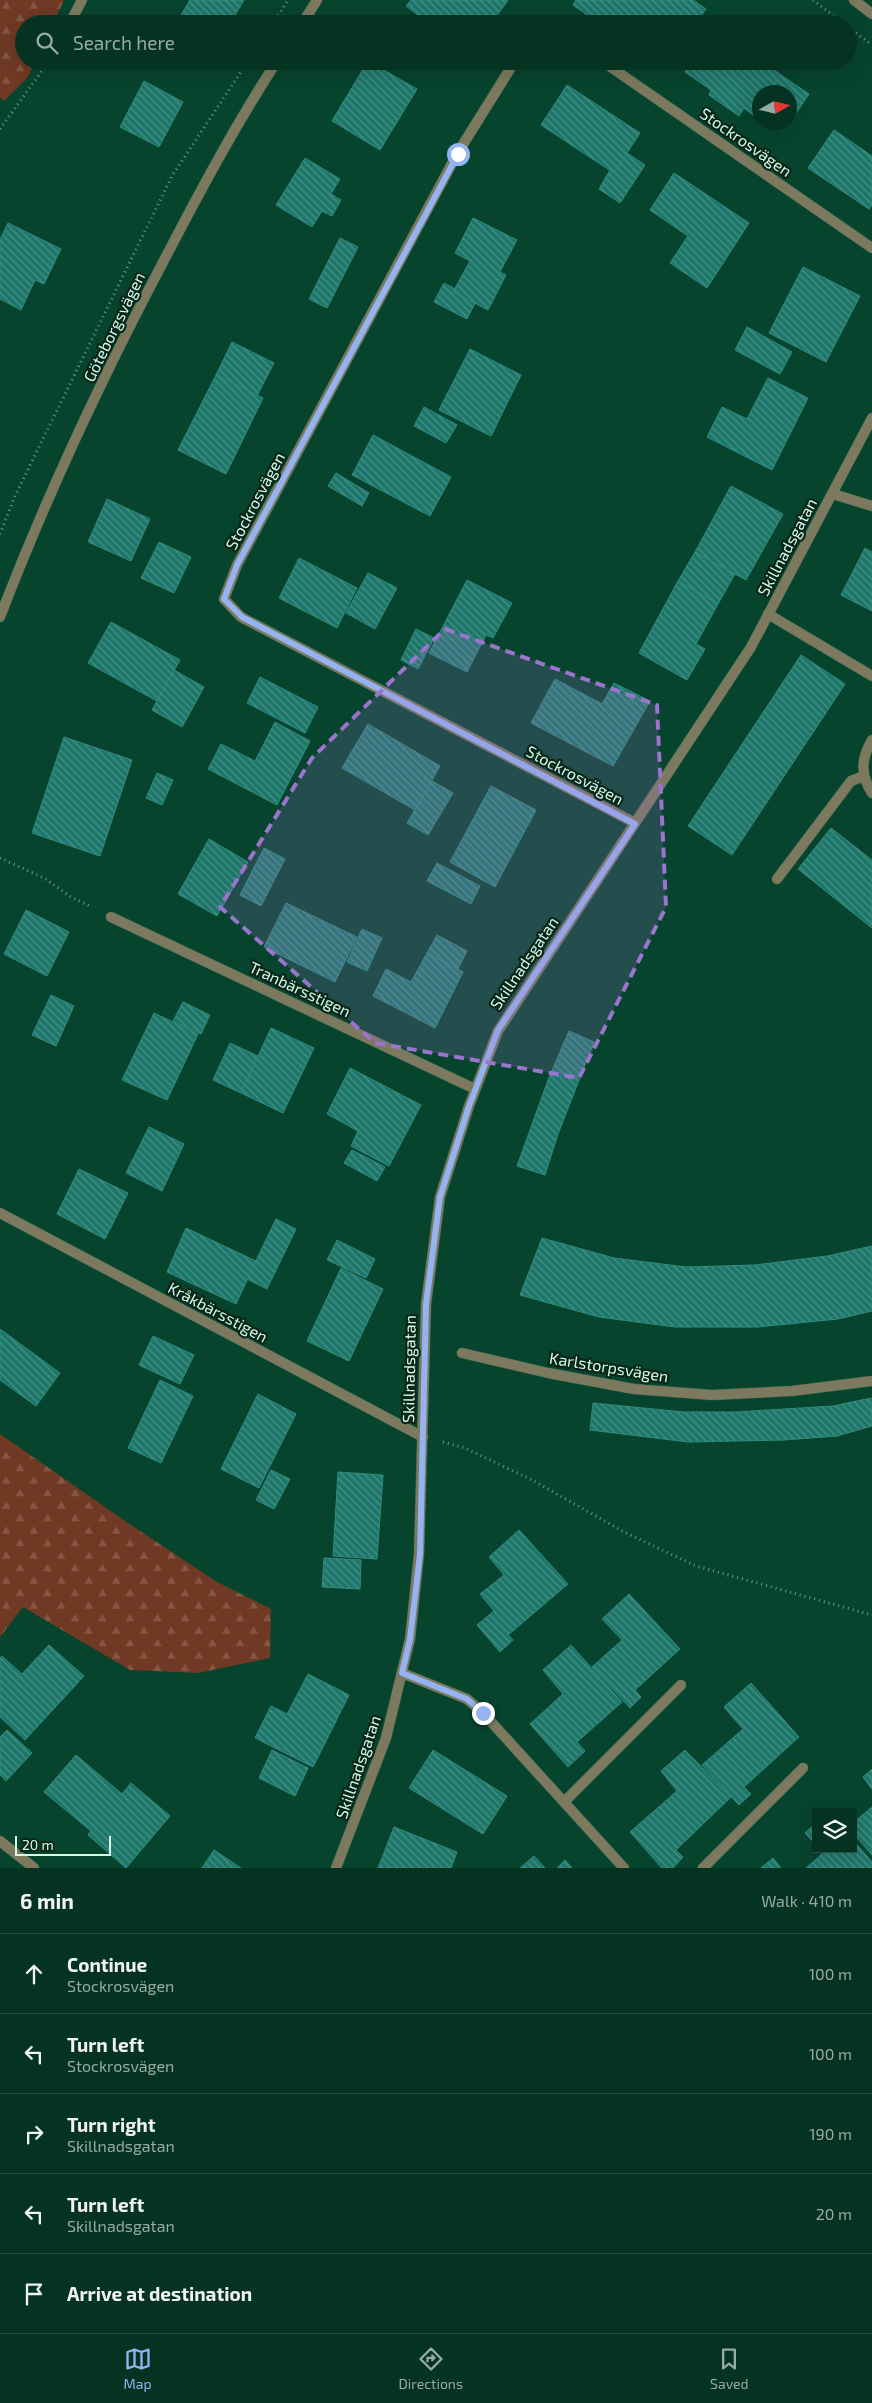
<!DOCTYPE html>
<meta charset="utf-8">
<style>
body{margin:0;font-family:"Exo 2",sans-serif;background:#0e3b2a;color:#f1f3f6}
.controls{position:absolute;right:15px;bottom:15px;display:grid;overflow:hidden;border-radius:0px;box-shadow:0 5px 20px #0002}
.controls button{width:45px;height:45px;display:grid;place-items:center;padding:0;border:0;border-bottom:1px solid #264e40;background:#053322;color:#f1f3f6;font:25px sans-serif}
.compass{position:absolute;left:752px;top:85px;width:45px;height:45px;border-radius:50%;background:#053322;box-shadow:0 5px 20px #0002;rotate:82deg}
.scale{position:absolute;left:15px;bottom:12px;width:96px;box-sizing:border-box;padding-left:5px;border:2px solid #d7fae8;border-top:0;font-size:14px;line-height:18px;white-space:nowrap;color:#d7fae8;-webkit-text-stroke:4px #08271a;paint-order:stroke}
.stop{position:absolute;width:15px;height:15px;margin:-11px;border:4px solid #95b2f1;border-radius:50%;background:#fff}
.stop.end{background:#95b2f1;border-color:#fff;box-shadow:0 1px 5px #0008}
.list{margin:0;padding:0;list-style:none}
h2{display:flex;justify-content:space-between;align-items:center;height:65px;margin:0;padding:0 20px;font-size:21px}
h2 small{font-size:16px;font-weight:400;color:#97aaa5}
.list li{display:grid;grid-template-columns:32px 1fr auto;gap:15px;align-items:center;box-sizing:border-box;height:80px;padding:0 20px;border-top:1px solid #264e40}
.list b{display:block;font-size:19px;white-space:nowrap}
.list p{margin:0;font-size:16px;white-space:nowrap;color:#97aaa5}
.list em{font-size:16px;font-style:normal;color:#97aaa5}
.icon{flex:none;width:28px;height:28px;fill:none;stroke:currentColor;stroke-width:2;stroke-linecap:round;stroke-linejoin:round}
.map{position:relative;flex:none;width:872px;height:1868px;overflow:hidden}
.search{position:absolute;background:#053322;box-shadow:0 5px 20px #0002;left:15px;right:15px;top:15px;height:55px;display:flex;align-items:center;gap:12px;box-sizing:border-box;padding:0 18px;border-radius:28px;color:#97aaa5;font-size:19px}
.sheet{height:465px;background:#053322}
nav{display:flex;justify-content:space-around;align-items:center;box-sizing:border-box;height:70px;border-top:1px solid #264e40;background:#053322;font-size:14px;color:#97aaa5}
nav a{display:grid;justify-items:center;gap:2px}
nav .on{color:#95b2f1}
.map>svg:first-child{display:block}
.forest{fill:url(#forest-firs)}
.building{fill:url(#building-back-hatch);stroke:#2f8c7f}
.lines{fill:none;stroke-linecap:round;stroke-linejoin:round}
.service-casing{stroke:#28614c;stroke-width:11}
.minor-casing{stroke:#28614c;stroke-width:11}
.tertiary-casing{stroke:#28614c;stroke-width:11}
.path{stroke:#699a86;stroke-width:3;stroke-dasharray:1 4;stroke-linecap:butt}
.service{stroke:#7c795e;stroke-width:10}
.minor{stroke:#7c795e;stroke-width:10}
.tertiary{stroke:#7c795e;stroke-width:10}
.route{stroke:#95b2f1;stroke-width:6}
.marked{fill:#9b74cd;fill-opacity:0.2;stroke:#9b74cd;stroke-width:4;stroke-dasharray:10 6;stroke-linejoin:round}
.labels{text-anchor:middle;stroke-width:4.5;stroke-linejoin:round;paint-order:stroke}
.street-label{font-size:16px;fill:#d7fae8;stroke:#08271a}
</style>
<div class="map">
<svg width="872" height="1868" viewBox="0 0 872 1868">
<defs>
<pattern id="forest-firs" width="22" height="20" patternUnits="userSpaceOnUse" patternTransform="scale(1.25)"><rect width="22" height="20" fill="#6f3924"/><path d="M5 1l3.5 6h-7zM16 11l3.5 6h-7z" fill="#835744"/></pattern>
<pattern id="building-back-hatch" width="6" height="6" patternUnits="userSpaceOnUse" patternTransform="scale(1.25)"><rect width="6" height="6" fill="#1d766a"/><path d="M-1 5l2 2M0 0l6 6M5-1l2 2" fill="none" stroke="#489186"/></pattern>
</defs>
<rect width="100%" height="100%" fill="#07442e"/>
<g class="forest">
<path d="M0,0H64L53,24H24V61H35L28,77L4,101L0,97Z"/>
<path d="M0,1434L128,1523L217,1582L271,1609L270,1658L198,1673L130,1670L23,1607L0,1637Z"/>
</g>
<g class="building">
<path d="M190,0H244L230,24H196L181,15Z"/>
<path d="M411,0H508L491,24H430L406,6Z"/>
<path d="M576,0H693L706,9L695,24H623L616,19L613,24H600L573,5Z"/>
<path d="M368,61L417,89L380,150L332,121Z"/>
<path d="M692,61H762L781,75L769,92H760V106L753,115L744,108L739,116L709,95L711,90L685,72Z"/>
<path d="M781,75L809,94L790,122V92H769Z"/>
<path d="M144,81L183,102L159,147L120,127Z"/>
<path d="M567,85L640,133L614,173L541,125Z"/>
<path d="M834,130L872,156V205L869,209L808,168Z"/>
<path d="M627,153L645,165L620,203L599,189L610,170L614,173Z"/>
<path d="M305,158L340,179L331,194L341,200L332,216L322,211L312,227L276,205Z"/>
<path d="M674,173L749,223L707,288L670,263L688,236L650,210Z"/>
<path d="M473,218L517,240L500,272L506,275L488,310L453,292L470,261L455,253Z"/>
<path d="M8,223L61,249L44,284L35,280L21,310L0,299V240Z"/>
<path d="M340,238L358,247L327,308L309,299Z"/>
<path d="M803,267L860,296L826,362L769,333Z"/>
<path d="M444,283L455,289L453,292L475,303L467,319L434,302Z"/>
<path d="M747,327L792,352L780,374L735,350Z"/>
<path d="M232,342L274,363L257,396L216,375Z"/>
<path d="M470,349L521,375L491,436L439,410Z"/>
<path d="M216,375L263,398L226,474L178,450Z"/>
<path d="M768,378L808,398L772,470L707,437L722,407L747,419Z"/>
<path d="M424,407L457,425L446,443L414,426Z"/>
<path d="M373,435L451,477L430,516L352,475Z"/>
<path d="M336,473L369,493L362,506L328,486Z"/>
<path d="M731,486L783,514L746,580L695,552Z"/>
<path d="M107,499L150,519L131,561L88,542Z"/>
<path d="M159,542L191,557L174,593L141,578Z"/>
<path d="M865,548L872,552V611L841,595Z"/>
<path d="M695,552L735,574L718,604L678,581Z"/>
<path d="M299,558L357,588L337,628L279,598Z"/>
<path d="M368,573L397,588L375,629L346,613Z"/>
<path d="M467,580L512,603L493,638L486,635L467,672L429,653Z"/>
<path d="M678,581L718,604L696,644L705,649L687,680L639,653Z"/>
<path d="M111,622L180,660L157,701L88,663Z"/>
<path d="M416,629L434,638L418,669L401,660Z"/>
<path d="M801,655L845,684L732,855L688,826Z"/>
<path d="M174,670L204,687L182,727L152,710Z"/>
<path d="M260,677L318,707L305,733L247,703Z"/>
<path d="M555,679L602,704L614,683L650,701L613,766L531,723Z"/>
<path d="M275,722L310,741L277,805L208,769L221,744L255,761Z"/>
<path d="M368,724L440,766L415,810L342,768Z"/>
<path d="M64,737L132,760L100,856L32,833Z"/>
<path d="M157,773L173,780L162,805L146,798Z"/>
<path d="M432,781L453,793L428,835L407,823Z"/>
<path d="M491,786L536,810L495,887L450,862Z"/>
<path d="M831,828L872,860V928L798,869Z"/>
<path d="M209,839L248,862L217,916L178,894Z"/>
<path d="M264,848L285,859L261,906L240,895Z"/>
<path d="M437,863L480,886L471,904L427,881Z"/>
<path d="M286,903L357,937L335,982L264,947Z"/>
<path d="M26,910L69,932L47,976L4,954Z"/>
<path d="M362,929L382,938L367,971L347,962Z"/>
<path d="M437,935L467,951L458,969L427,953Z"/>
<path d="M427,953L463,972L435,1028L373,996L386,969L411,982Z"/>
<path d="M51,995L74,1006L56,1046L32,1035Z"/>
<path d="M183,1002L210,1015L201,1034L173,1021Z"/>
<path d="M154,1013L198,1034L167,1100L122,1080Z"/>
<path d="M271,1028L314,1048L283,1113L241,1093Z"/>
<path d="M569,1031L594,1042L558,1134L545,1175L517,1166L548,1080Z"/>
<path d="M230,1043L258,1056L241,1093L213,1080Z"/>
<path d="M350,1068L421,1105L389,1166L351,1146L358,1131L327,1114Z"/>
<path d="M149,1127L184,1144L162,1191L126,1173Z"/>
<path d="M352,1150L385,1167L377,1181L344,1163Z"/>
<path d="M79,1169L128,1193L105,1239L57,1214Z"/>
<path d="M276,1219L296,1229L267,1289L247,1279Z"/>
<path d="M186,1228L256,1261L236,1304L167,1272Z"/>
<path d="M542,1238L614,1258L686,1267L755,1265L827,1256L872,1246V1311L838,1319L758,1327H675L599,1317L520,1295Z"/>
<path d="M337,1240L375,1259L366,1278L327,1260Z"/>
<path d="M341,1268L383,1289L349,1361L307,1341Z"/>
<path d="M0,1329L60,1373L36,1406L0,1380Z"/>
<path d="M153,1336L194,1355L180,1384L139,1365Z"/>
<path d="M160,1380L193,1396L161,1463L128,1448Z"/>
<path d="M258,1394L296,1414L259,1488L221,1469Z"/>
<path d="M871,1398L872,1426L837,1436L784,1440L688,1442L590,1430L593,1403L684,1412H736L833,1406Z"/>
<path d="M271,1470L290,1479L274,1509L256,1500Z"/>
<path d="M338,1472L383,1475L377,1559L333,1556Z"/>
<path d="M519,1530L568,1584L508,1635L513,1640L500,1652L477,1625L494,1611L480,1594L504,1575L489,1557Z"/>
<path d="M324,1558L361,1560L360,1589L322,1587Z"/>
<path d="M629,1594L680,1649L635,1690L641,1697L630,1708L592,1667L622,1640L602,1619Z"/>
<path d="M49,1645L84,1676L25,1740L0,1717V1658L2,1656L22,1674Z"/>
<path d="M571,1645L622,1702L577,1742L585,1751L568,1767L530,1724L563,1694L543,1670Z"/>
<path d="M308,1674L349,1695L313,1767L255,1738L271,1706L287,1714Z"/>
<path d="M751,1683L799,1737L744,1787L751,1794L739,1805L702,1765L743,1729L724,1707Z"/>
<path d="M7,1730L32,1753L6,1781L0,1775V1737Z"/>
<path d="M272,1750L308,1768L295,1796L259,1778Z"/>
<path d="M433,1750L507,1796L483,1834L409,1788Z"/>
<path d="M685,1750L731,1797L676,1850L683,1857L673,1868H662L630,1832L677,1791L661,1771Z"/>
<path d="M76,1755L122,1794L131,1783L170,1816L126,1868L88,1835L91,1831L44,1792Z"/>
<path d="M872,1769V1789L863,1777Z"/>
<path d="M872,1807V1855L853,1833V1823Z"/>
<path d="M816,1823V1845L805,1833Z"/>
<path d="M394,1827L457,1852L451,1868H378Z"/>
<path d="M853,1840L872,1862V1868H806L823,1853L819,1849H853Z"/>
<path d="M214,1850L241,1868H202Z"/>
<path d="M534,1856L545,1868H520Z"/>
<path d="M773,1858L781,1868H761Z"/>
<path d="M565,1860L572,1868H557Z"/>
</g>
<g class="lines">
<defs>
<g id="service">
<path d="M71,21L82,0"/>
<path d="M462,1353L548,1373L634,1389L712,1395L792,1391L872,1381"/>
</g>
<g id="minor">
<path d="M515,61L457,154L237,565L224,599L241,617L635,823"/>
<path d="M602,61L872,248"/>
<path d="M833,494L872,506"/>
<path d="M768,614L872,676"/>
<path d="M872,740C861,758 860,775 872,793"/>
<path d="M777,879L851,781L864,776"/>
<path d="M111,917L475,1089"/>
<path d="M0,1213L423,1437"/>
<path d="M402,1673L467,1699L483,1713L624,1868"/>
<path d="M564,1802L681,1685"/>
<path d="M0,1841L34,1868"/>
<path d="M336,1868L386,1738L410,1639L419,1554L426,1304L440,1197L469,1106L498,1031L751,647L872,418"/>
<path d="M703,1868L803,1768"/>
</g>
<g id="tertiary">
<path d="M854,0L872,14"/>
<path d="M302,24L317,0"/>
<path d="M0,617C46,497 101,380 161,266C197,197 234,127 277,61"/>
</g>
</defs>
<use href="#service" class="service-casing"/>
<use href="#minor" class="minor-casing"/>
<use href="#tertiary" class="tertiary-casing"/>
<g class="path">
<path d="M813,0L844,24"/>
<path d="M273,24L288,0"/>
<path d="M848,27L872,45"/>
<path d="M0,129L49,61"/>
<path d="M0,534L15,496L172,176L248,61"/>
<path d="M0,858L44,878L71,897L92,907"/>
<path d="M443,1442L465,1448L532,1480L624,1532L696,1566L872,1615"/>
</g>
<use href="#service" class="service"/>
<use href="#minor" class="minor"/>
<use href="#tertiary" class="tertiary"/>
</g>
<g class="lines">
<path class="route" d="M458,154L237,565L224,599L242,617L635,824L498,1030L469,1106L440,1197L426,1304L420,1554L410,1639L402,1673L467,1699L483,1713"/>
</g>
<path class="marked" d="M445,629L657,705L666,907L579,1078L375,1043L220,907L312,758Z"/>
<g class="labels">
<g class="street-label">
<text transform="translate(746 142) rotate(35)" y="6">Stockrosvägen</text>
<text transform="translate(114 327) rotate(-64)" y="6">Göteborgsvägen</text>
<text transform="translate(255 501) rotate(-62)" y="6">Stockrosvägen</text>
<text transform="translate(787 547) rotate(-62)" y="6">Skillnadsgatan</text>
<text transform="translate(575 775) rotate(28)" y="6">Stockrosvägen</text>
<text transform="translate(524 963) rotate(-56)" y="6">Skillnadsgatan</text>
<text transform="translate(300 989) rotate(25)" y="6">Tranbärsstigen</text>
<text transform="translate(218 1312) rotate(28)" y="6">Kråkbärsstigen</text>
<text transform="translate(609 1367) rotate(9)" y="6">Karlstorpsvägen</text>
<text transform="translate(409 1369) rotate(-89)" y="6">Skillnadsgatan</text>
<text transform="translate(358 1767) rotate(-71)" y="6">Skillnadsgatan</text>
</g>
</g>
</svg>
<div class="controls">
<button><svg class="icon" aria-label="layers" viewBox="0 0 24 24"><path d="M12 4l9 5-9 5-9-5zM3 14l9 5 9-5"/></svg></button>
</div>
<svg class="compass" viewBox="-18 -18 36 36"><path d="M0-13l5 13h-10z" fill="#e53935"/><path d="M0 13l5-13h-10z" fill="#97aaa5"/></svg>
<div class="scale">20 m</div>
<div class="stop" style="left:458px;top:154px"></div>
<div class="stop end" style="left:483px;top:1713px"></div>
<div class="search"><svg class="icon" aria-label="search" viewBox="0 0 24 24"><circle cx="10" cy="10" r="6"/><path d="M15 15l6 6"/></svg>Search here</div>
</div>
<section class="sheet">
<h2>6 min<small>Walk · 410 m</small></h2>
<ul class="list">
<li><svg class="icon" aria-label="ahead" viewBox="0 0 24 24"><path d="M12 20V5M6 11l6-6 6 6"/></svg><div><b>Continue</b><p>Stockrosvägen</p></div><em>100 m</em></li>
<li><svg class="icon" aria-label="left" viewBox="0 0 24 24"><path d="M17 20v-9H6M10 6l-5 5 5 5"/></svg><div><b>Turn left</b><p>Stockrosvägen</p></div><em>100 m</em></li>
<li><svg class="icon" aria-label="right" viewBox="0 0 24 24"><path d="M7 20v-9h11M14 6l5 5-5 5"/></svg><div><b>Turn right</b><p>Skillnadsgatan</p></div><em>190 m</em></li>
<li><svg class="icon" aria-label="left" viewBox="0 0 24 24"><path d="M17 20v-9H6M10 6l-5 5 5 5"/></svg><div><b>Turn left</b><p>Skillnadsgatan</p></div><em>20 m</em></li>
<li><svg class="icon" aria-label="arrive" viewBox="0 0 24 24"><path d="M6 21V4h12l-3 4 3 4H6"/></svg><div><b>Arrive at destination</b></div></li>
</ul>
</section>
<nav>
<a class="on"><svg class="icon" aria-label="map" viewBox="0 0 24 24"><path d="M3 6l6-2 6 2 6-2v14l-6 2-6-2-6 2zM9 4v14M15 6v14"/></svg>Map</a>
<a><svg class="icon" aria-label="directions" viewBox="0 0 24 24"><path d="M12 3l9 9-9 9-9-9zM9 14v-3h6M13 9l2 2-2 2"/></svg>Directions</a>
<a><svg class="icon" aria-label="saved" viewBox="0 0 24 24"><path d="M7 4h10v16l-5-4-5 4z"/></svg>Saved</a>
</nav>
